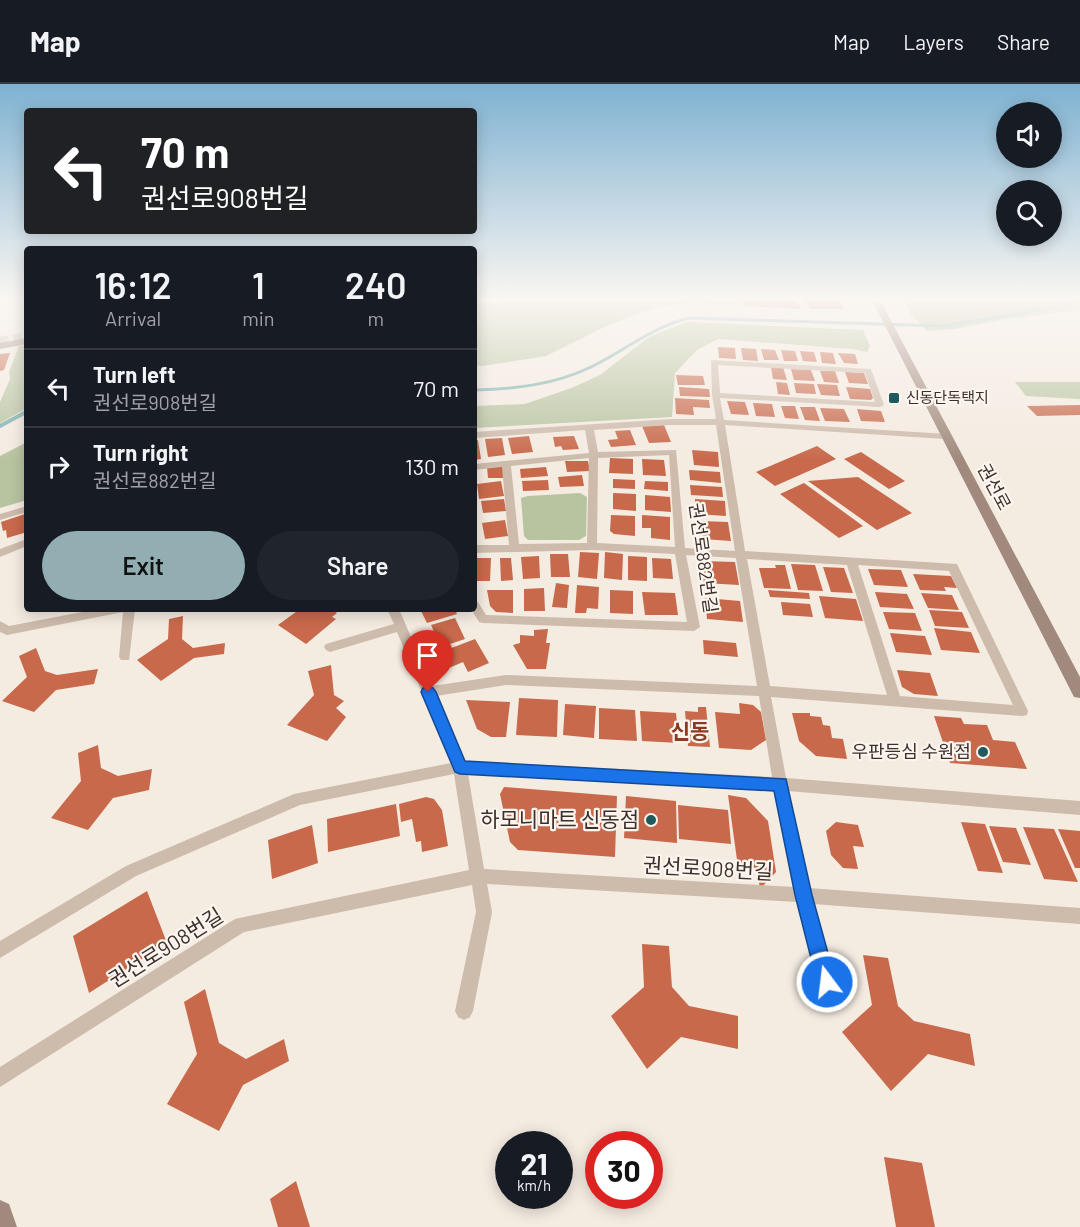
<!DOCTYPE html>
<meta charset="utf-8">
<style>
:root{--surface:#171b24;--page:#20242c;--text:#f1f3f6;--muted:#9ea1a6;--line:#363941;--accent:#92aeb2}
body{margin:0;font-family:Barlow,"Noto Sans KR",sans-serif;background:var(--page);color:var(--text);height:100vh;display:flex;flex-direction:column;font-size:22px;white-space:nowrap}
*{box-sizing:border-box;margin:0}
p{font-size:20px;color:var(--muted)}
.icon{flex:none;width:33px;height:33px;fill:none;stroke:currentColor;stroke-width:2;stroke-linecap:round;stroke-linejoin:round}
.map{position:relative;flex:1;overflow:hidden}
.sheet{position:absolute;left:24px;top:162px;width:453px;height:366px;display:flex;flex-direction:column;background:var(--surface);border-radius:6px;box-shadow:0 3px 15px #0003}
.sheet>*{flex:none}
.top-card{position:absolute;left:24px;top:24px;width:453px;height:126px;border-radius:6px;box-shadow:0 3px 15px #0003;background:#202124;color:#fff;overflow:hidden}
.fabs{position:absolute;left:996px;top:18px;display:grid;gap:12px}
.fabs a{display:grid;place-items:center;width:66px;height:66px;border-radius:50%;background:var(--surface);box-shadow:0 3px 15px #0003;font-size:30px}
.speed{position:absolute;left:495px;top:1047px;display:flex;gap:12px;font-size:30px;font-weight:700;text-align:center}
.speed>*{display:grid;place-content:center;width:78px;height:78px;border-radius:50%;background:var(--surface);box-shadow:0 3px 15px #0003;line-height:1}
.speed small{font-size:15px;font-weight:400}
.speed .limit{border:9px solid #d22;background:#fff;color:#111}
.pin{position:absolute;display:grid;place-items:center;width:51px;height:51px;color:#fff;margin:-62px -26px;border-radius:50% 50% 50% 0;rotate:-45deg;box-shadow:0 0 6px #0007}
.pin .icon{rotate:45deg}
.me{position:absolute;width:66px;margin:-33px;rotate:345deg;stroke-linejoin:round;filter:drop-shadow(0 0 4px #0008)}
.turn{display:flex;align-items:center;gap:21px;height:126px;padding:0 18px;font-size:27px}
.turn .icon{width:78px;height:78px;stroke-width:2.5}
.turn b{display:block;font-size:42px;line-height:51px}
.eta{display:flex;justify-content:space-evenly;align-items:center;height:102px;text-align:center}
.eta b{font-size:36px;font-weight:600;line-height:42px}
.cta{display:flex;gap:12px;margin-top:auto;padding:12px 18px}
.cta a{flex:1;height:69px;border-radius:36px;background:var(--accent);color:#111;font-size:24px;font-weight:600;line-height:69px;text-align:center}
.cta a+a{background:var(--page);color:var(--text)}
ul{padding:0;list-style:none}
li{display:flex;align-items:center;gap:18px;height:78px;padding:0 18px;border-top:2px solid var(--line)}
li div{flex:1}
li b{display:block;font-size:22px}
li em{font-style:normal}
header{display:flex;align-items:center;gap:36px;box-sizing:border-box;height:84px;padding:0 30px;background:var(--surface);border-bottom:2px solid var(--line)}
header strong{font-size:28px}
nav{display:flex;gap:33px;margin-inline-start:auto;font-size:21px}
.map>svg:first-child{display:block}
</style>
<header>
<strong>Map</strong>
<nav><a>Map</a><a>Layers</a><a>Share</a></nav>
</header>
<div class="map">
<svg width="1080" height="1143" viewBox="0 0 1080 1143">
<rect width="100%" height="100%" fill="#f4ebe1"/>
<path fill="#b8c4a0" d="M552,216h182l3,5 -44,-2 -36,4 -46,17 -65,32 -63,10 -9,-1v-62z
M904,216h176v10l-73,9 -52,10 -28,2 -16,-16z
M687,238l176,8 7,16 -3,6 -14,-3 -135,-10 -21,11 -22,23 -3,44 -198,11v-22l51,-2 49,-17 26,-12 49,-38z
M27,261v63l-27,15v-21l10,-23 -1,-7 10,-26z
M1015,298h65v17l-54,-3z
M27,358v58l-27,8v-52z
M580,409l7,4 -1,39 -7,4h-51l-4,-4 -3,-38 7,-2z"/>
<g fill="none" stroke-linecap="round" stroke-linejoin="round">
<path stroke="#7fb0b2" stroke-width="3" d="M474,306c40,-1 80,-5 117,-23 33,-16 61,-40 98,-49l253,8 106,-17 32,-9
M23,329l4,-2"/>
<path stroke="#7fb0b2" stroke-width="4" d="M0,342l26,-14"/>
</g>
<path fill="#c8694b" d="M741,216h55l5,9 -56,-3z
M805,216h33l6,9h-34z
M718,263l17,1 1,11 -17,-1z
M741,264l15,1 2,12 -15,-1z
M761,265l14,1 4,10h-15z
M781,266l14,1 3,10h-14z
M800,267l14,1 3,10 -14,-1z
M820,268l13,1 3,11 -14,-1z
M10,269l-6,17 -4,1v-17z
M838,269l17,1 3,10 -14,-1z
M771,283h12l4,13 -14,-1z
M791,285l20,1 4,11 -21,-1z
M820,287h15l4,12 -15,-1z
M845,288l19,1 4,11 -19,-1z
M676,291l27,1 2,9h-27z
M776,298l11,1 3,12 -12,-1z
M794,299l20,1 2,10 -20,-1z
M817,300l20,1 3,11 -19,-1z
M679,303l30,2 1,8 -30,-1z
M846,303l24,2 3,9 -2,2 -21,-1z
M675,314l34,2 1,8 -17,-1 1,8 -18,-1z
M727,317l18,1 4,13 -18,-1z
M753,319l19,1 3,13 -19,-1z
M1080,321v10l-43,1 -10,-10z
M781,322h14l4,13 -14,-1z
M800,323h15l5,14 -15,-1z
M820,324l24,1 6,13 -25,-1z
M857,325l24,2 4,11 -24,-1z
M664,341l7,17 -22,1 -7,-17z
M630,346l6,15 -25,2 -3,-7 10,-1 -3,-8z
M529,352l4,16 -21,2 -4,-16z
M574,352l5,13 -16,1 -2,-4 -6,1 -2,-10z
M502,354l3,17 -17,2 -3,-18z
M474,356h4l3,19 -7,1z
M817,362l19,13 -61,27 -19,-14z
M692,366l26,2 1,15 -25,-2z
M861,368l44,29 -16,8 -45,-30z
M610,374l23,1v15l-24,-1z
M642,375l22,1 2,16 -23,-1z
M565,377h23l2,10 -23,1z
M503,382l1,12h-16l-1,-11z
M546,383l2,9 -27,2 -1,-9z
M689,386l31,2 1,11 -31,-3z
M582,391l2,11 -24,1 -2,-10z
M858,393l54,36 -35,17 -69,-49z
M613,395l22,1v9l-22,-1z
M548,396l1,10 -26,1 -1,-10z
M501,397l3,15 -25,3 -2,-15z
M645,397l23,1v9l-24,-2z
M804,399l59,43 -24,12 -59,-44z
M690,401l32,2 1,10 -32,-2z
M613,409l23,1v17l-23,-2z
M645,411l25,2 1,15 -26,-2z
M504,415l2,12 -23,2 -2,-12z
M695,415l30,2 1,15 -30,-2z
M25,430l2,18 -20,6 -1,-8 -3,1 -2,-9z
M611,431l24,1v20l-21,-2 -4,-3z
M642,431l28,2v23l-19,-2v-10h-9z
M505,436l3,16 -23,3 -3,-16z
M700,437l28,1 3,19 -28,-2z
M580,468l19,1 -2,26 -19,-2z
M605,468l18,2 -1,26 -18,-2z
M550,470h18l2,23h-19z
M539,472l1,22 -17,1 -2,-22z
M628,472l19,1v24l-19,-1z
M474,474h17l-1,23h-13z
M500,474h11l2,22 -12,1z
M652,474l19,1 2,20 -20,-1z
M701,477l34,1 4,23 -35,-2z
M791,480l24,1 8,26 -25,-1z
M775,481h10l6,24 -27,-1 -5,-20h17z
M823,483l21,1 9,25 -22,-1z
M868,485l33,1 7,17 -34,-2z
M913,490l38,2 6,12 -13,-1 2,4 -26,-1z
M556,499l13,2 -2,23 -15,-1z
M577,501l22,2 -1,22 -11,-1 -1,5h-11z
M544,504l1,23h-21v-22z
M487,506h26v23l-17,-1 -6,-6z
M610,506l23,1v23l-23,-1z
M768,506l41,3 1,6 -40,-2z
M642,508l33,1 3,22h-33z
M875,508l32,2 7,15 -34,-2z
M921,509l31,2 7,15 -31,-2z
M819,512l37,3 7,22 -38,-3z
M705,514l35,3 3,21 -36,-3z
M781,518l29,2 3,13 -30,-2z
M300,525h31l6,4 -5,4 4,2 -30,25 -28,-19z
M420,525h35l2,5 -30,9z
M929,526l33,2 7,16 -34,-2z
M883,528l32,1 7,18 -33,-2z
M183,532l-1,23 11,9 32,-5 -1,11 -30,4 -33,23 -24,-21 31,-21 1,-20z
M455,534l10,21 -24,8 -10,-22z
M934,544l37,4 9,21 -39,-3z
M548,545l-2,14h4l-4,26h-19l-14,-24 7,-2v-8l14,1v-6z
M890,549l35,3 7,19 -36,-3z
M475,555l14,24 -21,9 -5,-10 -14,6 -8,-16z
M703,556l33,3 2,14 -34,-3z
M36,564l9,23 12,4 41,-6 -4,15 -38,6 -22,22 -32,-11 25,-24 -8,-21z
M331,581l3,30 10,6 -8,7 10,9 -19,24 -40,-16 27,-30 -6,-24z
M897,586l33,3 8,23 -24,-2 -12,-7z
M519,614l39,2 -1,37 -41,-2z
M466,616l44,2 -4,35h-15l-14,-8z
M739,619l14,2 8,7 5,28 -15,10 -32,-2 -4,-36 25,2z
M565,620l31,2 -2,32 -31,-3z
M698,623h8l4,40 -22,-1 -3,-35 13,1z
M599,624l36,2 2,31 -38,-2z
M640,627l36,2 3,30 -37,-2z
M792,629h18v3l11,1 2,8 7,1 2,12 11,1 4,20 -31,-3 -17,-15z
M934,632l27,2 3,6 23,1 6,15 22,2 12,27 -77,-6z
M98,661l3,23 17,8 34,-7 -3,21 -36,8 -25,32 -37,-12 30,-37 -3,-28z
M504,703l113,9 -2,61 -97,-7 -8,-8 -10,-48z
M728,711l18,3 22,23 8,51 -16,17 -3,-20 -19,-2z
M626,712l50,5 1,42 -53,-5z
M426,713l8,2 8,11 6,36 -26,6 -1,-11 -5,1 -4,-23 -11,3 -2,-18z
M396,720l4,32 -72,16 -1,-33z
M678,721l50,5 3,34 -52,-5z
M836,738l22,3 6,22 -11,-1 5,23 -15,-1 -12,-13 -5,-24z
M961,738l24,2 18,49 -25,-2z
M312,741l6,38 -46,16 -4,-39z
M989,742l27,2 15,37 -28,-3z
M1023,743l31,2 24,53 -34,-3z
M1058,745l22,2v37h-5z
M147,807l20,52 -78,50 -16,-57z
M642,860l27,2 3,41 17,19 49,10v33l-57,-12 -34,32 -36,-53 33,-29z
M863,871l25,3 10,48 16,15 56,13 5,32 -47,-12 -37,37 -49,-59 30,-27z
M205,905l14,54 27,16 38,-20 5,22 -46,24 -24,46 -52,-27 30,-50 -13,-52z
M884,1073l38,6 13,64h-39z
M296,1097l14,46h-32l-8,-28z"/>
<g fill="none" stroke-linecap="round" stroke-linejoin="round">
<path stroke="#cfc6bd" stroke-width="9" stroke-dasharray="9 4.5" stroke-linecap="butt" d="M0,257l27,-4"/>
<path fill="#cdbbac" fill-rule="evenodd" d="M711,276l160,9 13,36 -4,2 -160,-9 4,22 224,14 1,2 -4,3 -220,-14 20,126 212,13 71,147 -1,4 -5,1 -251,-19 15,81 294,23v14l-292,-24 21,97 271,20v16l-267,-20 22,78 -2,6 -6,2 -6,-2 -2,-6 -22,-80 -310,-18 5,28 -19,99 -3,6 -6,3 -6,-3 -3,-6 21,-99 -4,-27 -228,47 -244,155v-20l235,-148 234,-49 -15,-96 -154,31 -164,71 -136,82v-17l126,-75 168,-72 157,-31 -54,-131 -67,20 -4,-2 -2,-3 2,-3 68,-20 -7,-15h12l33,77 74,-11 251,11 -21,-128 -50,-3 14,72 -6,4 -211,-8 -4,-1 -8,-13h3v-8l4,1 8,13 201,7 -12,-68 -83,-4 -118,3v-8h35l-7,-78 -28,3v-6l115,-11 -4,-23 -111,8v-6l197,-13h45l-4,-24zM718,281l147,8 10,29 -155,-9zM671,341h45l19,126 -50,-3 -9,-98 -78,2 -4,-22zM669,371l6,92 -78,-4 1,-85zM589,374l-2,85 -68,1 -8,-78zM747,475l100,6 40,130 -117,-9zM858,481l91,6 64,134 -113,-9zM506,601l253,11 13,81 -308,-16 -28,-65zM468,690l306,16 20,97 -310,-18z
M27,422v6l-27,8v-6z
M27,455v7l-27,11v-8z
M98,525h37l-6,51h-8l-2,-3 4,-45 -116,23 -7,-3v-11l9,5z"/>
<path fill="#a18a7d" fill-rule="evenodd" d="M872,216h8l200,377v21l-6,-1z
M27,254v6l-27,5v-6z
M0,1116l9,4 8,23h-17z"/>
</g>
<linearGradient id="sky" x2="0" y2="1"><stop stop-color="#7eb2d2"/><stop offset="0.57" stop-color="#faf6f2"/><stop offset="1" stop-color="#faf6f2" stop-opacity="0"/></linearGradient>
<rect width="1080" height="376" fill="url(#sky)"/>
<path fill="#1a73e8" stroke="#114b97" stroke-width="1.5" d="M428,603l5,1 3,4 29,69 321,18 26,116 24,87 -3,7 -6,3 -7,-3 -3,-7 -22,-87 -21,-104 -314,-17 -5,-2 -34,-80 2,-4z"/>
<g fill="#1f5a5e" stroke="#fbf5ee" stroke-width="2">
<rect x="888" y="308" width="12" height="12" rx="3"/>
<circle cx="983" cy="668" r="6"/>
<circle cx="651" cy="736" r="6"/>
</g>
<g text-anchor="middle" stroke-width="4.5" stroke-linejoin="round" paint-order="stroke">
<g font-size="15" fill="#3b302b" stroke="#fbf5ee" text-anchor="start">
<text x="906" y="319">신동단독택지</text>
</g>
<g font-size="18" fill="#3b302b" stroke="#fbf5ee">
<text transform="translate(994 403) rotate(62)" y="6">권선로</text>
<text transform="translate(703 474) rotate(82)" y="6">권선로882번길</text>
</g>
<g font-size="18" fill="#3b302b" stroke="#fbf5ee" text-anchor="end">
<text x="971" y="674">우판등심 수원점</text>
</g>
<g font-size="21" font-weight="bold" fill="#8c3b22" stroke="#fbf5ee">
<text x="690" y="655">신동</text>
</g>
<g font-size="21" fill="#3b302b" stroke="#fbf5ee" text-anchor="end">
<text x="639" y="743">하모니마트 신동점</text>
</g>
<g font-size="21" fill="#3b302b" stroke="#fbf5ee">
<text transform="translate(708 785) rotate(3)" y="7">권선로908번길</text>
<text transform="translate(166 864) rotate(-32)" y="7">권선로908번길</text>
</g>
</g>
</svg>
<div class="fabs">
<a><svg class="icon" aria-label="sound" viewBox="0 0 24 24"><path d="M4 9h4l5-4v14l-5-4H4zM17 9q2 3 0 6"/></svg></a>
<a><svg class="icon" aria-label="search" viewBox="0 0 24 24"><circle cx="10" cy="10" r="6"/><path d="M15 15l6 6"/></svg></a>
</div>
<div class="speed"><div>21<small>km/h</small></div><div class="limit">30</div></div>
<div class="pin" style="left:428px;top:608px;background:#d93025"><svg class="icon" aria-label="arrive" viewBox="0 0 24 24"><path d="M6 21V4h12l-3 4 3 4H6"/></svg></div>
<svg class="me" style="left:827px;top:898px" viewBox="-20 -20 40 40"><circle r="17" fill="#1a73e8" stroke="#fff" stroke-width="3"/><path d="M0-11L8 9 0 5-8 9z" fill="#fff"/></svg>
<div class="top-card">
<div class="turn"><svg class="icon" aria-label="left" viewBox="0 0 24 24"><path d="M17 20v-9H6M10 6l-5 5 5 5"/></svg><div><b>70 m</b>권선로908번길</div></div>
</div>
<section class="sheet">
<div class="eta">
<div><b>16:12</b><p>Arrival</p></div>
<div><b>1</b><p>min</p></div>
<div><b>240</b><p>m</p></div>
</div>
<ul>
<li><svg class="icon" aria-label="left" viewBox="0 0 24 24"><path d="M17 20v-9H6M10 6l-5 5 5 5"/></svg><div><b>Turn left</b><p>권선로908번길</p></div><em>70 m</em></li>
<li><svg class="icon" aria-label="right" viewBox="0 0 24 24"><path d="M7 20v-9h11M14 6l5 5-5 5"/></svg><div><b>Turn right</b><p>권선로882번길</p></div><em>130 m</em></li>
</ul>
<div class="cta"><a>Exit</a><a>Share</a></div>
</section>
</div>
